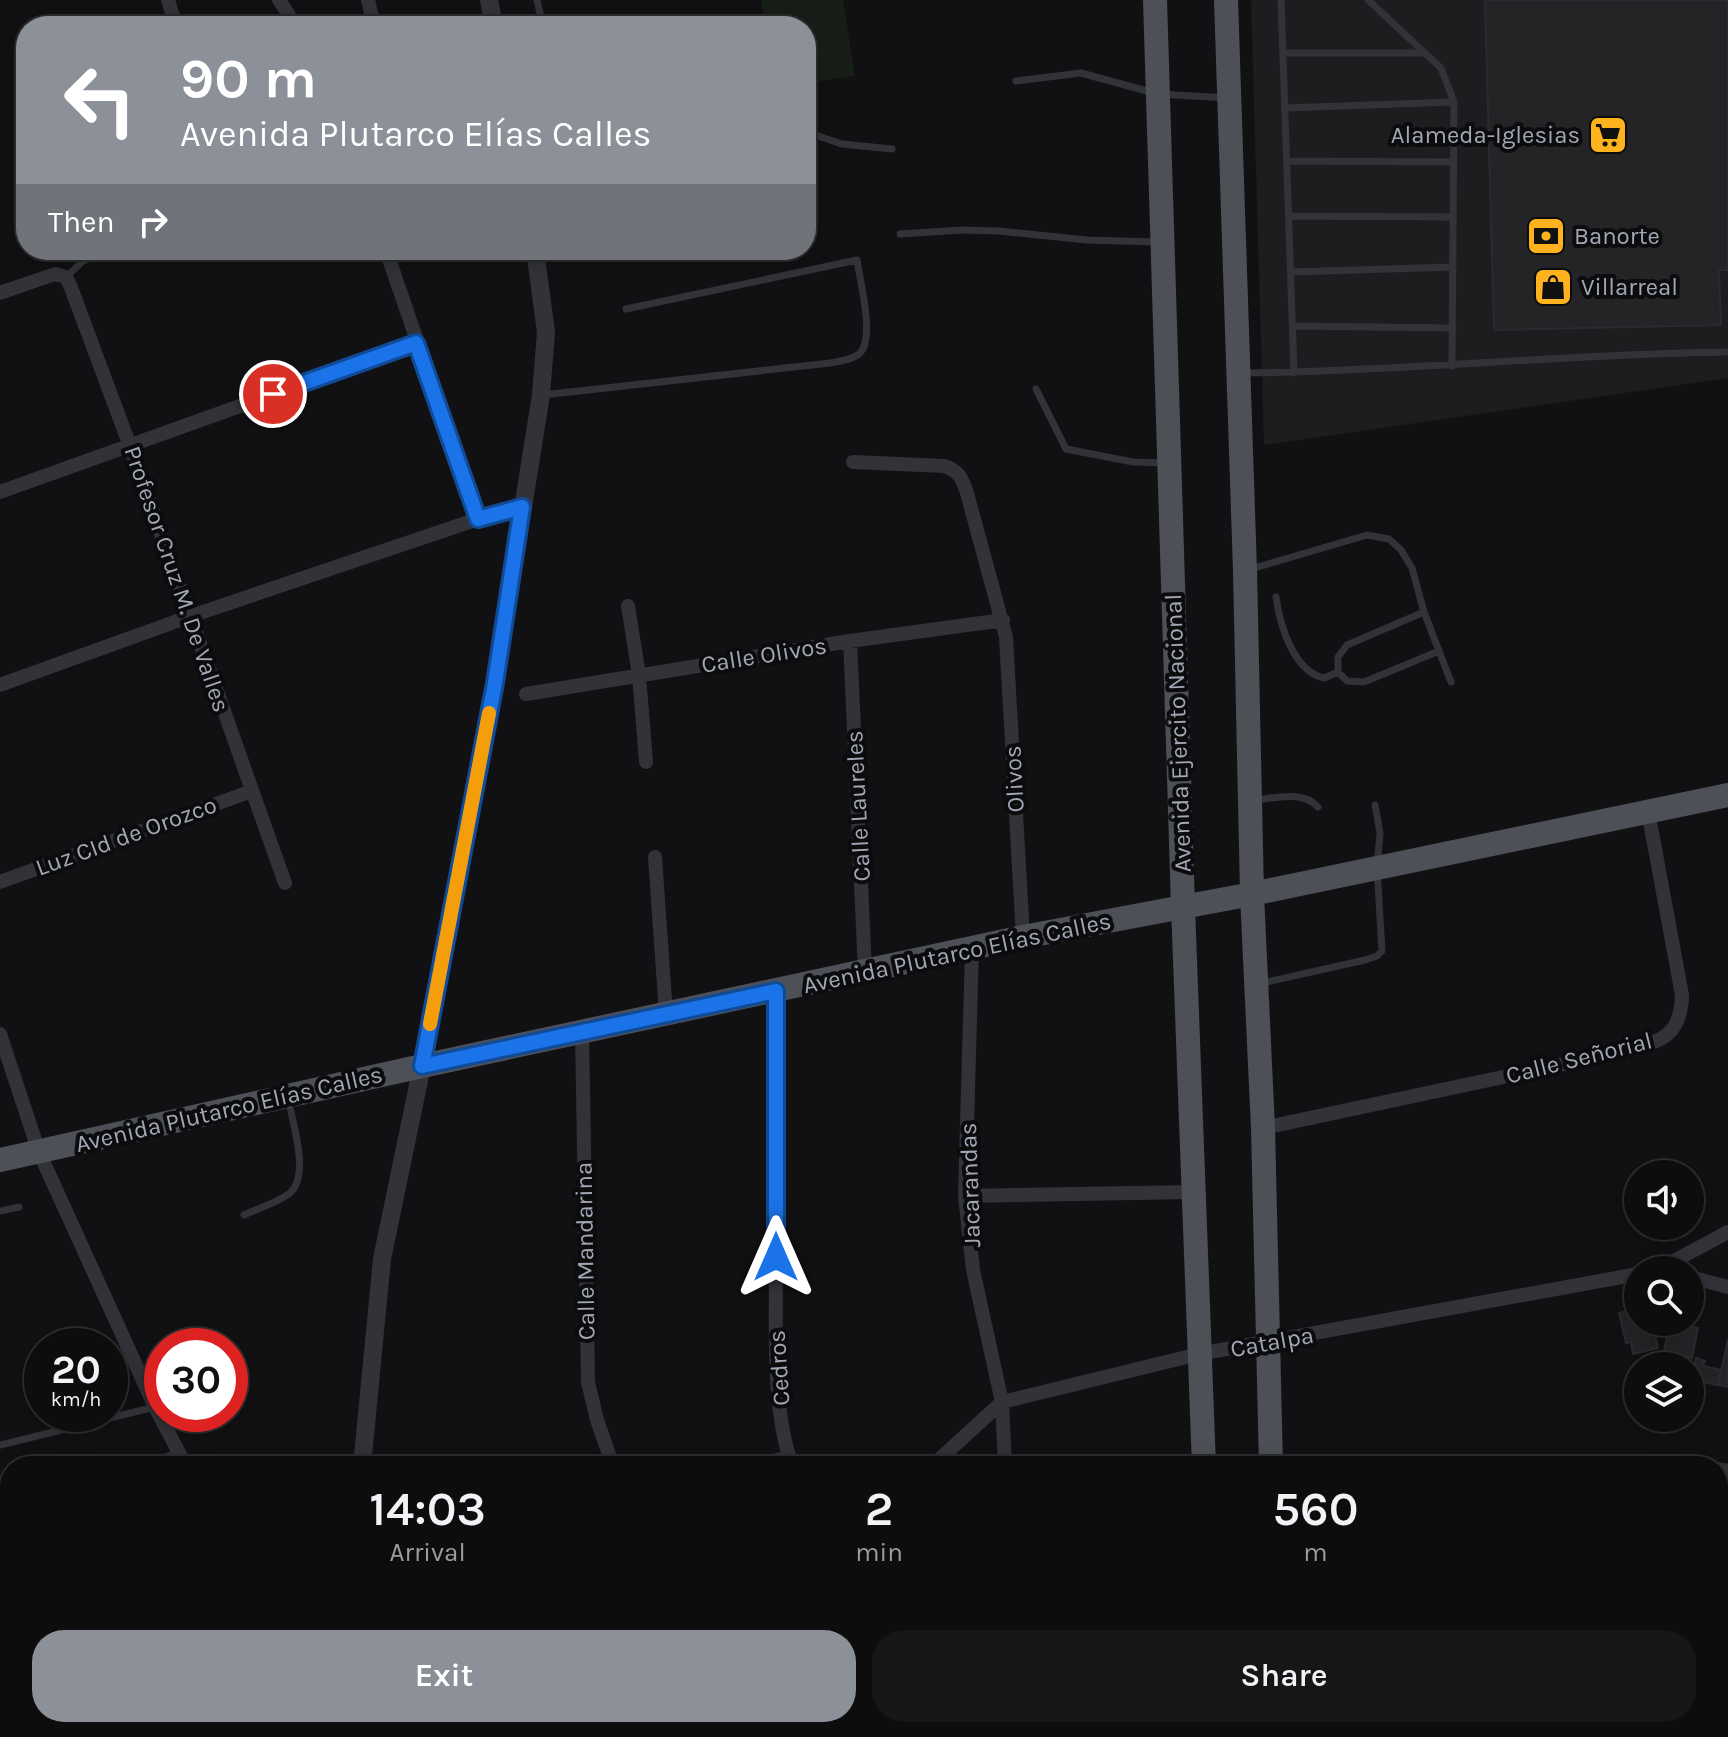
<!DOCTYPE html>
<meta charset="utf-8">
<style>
:root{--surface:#0d0d0e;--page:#161617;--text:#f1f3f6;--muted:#9a9c9e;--line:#2d2d2e;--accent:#8c9099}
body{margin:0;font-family:Karla,sans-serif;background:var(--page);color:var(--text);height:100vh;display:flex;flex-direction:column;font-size:30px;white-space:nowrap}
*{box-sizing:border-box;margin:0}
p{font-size:26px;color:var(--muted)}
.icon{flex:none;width:44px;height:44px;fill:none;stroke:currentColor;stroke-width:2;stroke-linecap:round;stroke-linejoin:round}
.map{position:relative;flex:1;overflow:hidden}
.side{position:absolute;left:0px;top:1456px;width:1728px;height:282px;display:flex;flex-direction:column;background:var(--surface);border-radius:32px 32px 0 0;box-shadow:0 4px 20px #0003,0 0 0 2px var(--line)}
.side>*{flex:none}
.hud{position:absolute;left:16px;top:16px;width:800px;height:244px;border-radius:32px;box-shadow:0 4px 20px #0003,0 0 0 2px var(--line);background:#8c9099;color:#fff;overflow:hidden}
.controls{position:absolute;left:1624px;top:1160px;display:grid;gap:16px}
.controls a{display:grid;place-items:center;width:80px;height:80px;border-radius:50%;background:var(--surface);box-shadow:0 4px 20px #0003,0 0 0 2px var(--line);font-size:40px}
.speed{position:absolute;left:24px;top:1328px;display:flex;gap:16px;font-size:40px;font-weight:700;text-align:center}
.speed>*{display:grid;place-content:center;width:104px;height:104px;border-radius:50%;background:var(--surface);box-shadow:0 4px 20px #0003,0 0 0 2px var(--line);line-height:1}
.speed small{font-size:20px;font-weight:400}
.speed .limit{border:12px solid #d22;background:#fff;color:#111}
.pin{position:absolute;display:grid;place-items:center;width:68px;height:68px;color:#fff;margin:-34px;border:4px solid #fff;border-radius:50%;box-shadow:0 2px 8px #0007}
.me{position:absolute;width:88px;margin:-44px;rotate:0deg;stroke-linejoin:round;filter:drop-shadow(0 0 6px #0008)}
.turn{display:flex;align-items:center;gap:28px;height:168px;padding:0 32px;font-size:36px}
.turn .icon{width:104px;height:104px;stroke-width:2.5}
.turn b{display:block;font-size:56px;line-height:68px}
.then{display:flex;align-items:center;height:76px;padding:0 32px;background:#0003;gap:16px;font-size:30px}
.eta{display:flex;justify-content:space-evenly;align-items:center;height:136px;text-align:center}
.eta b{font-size:48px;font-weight:600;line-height:56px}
.cta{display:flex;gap:16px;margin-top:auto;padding:16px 32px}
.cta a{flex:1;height:92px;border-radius:32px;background:var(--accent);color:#fff;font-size:32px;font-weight:600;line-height:92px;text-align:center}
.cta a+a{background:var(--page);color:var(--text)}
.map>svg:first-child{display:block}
</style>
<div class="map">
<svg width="1728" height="1737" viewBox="0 0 1728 1737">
<rect width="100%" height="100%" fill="#111113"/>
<path fill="#1d1d20" d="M1251,0h477v378l-464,67z"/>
<path fill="#171e18" d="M761,0h82l12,76 -49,7v-57h-40z
M10,1691v37h62l1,9h-73v-45z
M928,1728h74l1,9h-72z"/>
<path fill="#242427" stroke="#2b2b2f" stroke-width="2" d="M1485,0h243v270h-9l2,55 -227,5z
M1638,1308v14h14l6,26 -25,6 -2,-12 -5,1 -7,-30z
M1652,1322h32v3l14,3 -6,30 -28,-7 4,-20 -14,-3z
M1728,1339v48l-10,-2z
M1696,1358l9,3 -2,5 18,4 -4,15 -26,-6z"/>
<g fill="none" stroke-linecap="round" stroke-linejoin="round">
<path stroke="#323338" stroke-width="7" d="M537,0l6,26
M1281,0l13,373
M1368,0l73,68 13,34 -2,264
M1283,53h141
M1016,81l65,-8 77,21 69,4
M1285,108l169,-6
M806,132l36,12 50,5
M1287,161l167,1
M1289,216l164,1
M900,234l61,-4 38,1 88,9 70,2
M633,250l5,3 18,-3
M1291,272l162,-5
M66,277l17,-16 19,-7 2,-4
M1293,326l160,2
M1244,373c162,-2 322,-19 484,-21
M1036,389l30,60 67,13 31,1
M543,395l287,-32c9,-2 23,-3 30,-10 15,-15 0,-72 -3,-93l-231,49
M1251,569l116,-34 22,4 12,11 11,18 12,44 27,70
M1276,597c4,28 17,74 48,81l14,-6
M1424,612l-77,33 -9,12v15l9,9 17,1 75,-31
M1255,800c21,-2 47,-10 63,7
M1262,983l103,-23 12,-4 5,-5 -5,-83 3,-35 -5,-28
M0,1211l19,-4
M244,1215c15,-7 33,-12 46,-22 20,-18 3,-67 -1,-91
M0,1445l155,-38
M143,1466l35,-14
M136,1736l16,-8"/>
<path stroke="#323338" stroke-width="14" d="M168,0l8,26
M279,0l17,26
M368,0l6,26
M386,250l92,269
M0,293l55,-19 11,3 4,8 60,161 155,437
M853,462l91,4c15,5 18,12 23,27l39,144 17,300
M0,492l416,-149
M628,606l11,69 7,87
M850,641l15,331
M0,685l191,-69 287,-97 44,-12
M526,694l324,-53 153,-21
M655,857l11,157
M0,882l252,-91
M972,949l-7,247 8,74 29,132 3,64
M776,991c0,92 0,183 0,275 0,53 -4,153 17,200
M582,1031l6,351 9,38 16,46
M0,1034l39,118 116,255 31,59
M1263,1128l362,-77c36,-10 56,-14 57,-56l-34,-184
M965,1196l229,-4
M1657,1270l71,-38
M1690,1277l38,10
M754,1466l35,-9
M932,1466l70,-64 197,-48 439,-80
M1639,1466l52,-3 13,3
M1718,1469l10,2
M1718,1715l10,6
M374,1728l4,9
M552,1728l3,9
M713,1728l4,9
M902,1728l4,9
M1016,1728v9
M1445,1728l16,9"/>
<path stroke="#323338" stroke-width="18" d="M489,0l5,26
M362,1466l20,-207 40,-193 73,-383 46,-288 5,-63 -11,-82
M315,1737l2,-9"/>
<path stroke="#4e5057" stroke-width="24" d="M1155,0l28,907 21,559
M1226,0l19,571 7,323 11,234 8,338
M0,1160l422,-94 601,-129 229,-43 476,-99
M1214,1728v9
M1282,1728v9"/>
</g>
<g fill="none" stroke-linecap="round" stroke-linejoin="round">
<defs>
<path id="route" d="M273,394l143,-51 62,176 44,-12 -27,176 -73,383 354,-75v266"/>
</defs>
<use href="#route" stroke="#114b97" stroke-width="20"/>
<use href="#route" stroke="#1a73e8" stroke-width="14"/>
<path stroke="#f59e0b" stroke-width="14" d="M430,1024l59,-311"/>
</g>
<defs>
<symbol id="supermarket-square" viewBox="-11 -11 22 22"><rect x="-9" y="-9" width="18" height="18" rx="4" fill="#feb31e" stroke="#0c0c0e"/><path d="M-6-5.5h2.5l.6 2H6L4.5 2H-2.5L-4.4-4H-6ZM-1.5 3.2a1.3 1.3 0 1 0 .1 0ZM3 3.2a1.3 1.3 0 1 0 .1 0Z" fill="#111"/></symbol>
<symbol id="bank-square" viewBox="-11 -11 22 22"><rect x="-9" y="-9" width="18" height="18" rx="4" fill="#feb31e" stroke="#0c0c0e"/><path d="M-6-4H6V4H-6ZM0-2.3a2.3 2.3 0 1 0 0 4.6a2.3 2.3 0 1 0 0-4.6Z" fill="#111"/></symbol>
<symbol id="shop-square" viewBox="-11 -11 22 22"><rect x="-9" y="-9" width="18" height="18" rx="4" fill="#feb31e" stroke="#0c0c0e"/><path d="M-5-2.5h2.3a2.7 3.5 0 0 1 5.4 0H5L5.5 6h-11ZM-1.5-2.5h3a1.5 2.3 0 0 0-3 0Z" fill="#111"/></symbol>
</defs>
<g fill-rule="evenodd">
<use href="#supermarket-square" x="1586" y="113" width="44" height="44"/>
<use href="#bank-square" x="1524" y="214" width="44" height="44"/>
<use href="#shop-square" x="1531" y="265" width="44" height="44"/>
</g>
<g text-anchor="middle" stroke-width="8" stroke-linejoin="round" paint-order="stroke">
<g font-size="24" fill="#a1a7b4" stroke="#0c0c0e" text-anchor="start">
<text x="1580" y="143" text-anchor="end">Alameda-Iglesias</text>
<text x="1574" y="244">Banorte</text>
<text x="1581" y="295">Villarreal</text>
</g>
<g font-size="24" fill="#a1a7b4" stroke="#0c0c0e">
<text transform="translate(177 579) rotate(71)" y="8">Profesor Cruz M. De Valles</text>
<text transform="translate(764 655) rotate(-9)" y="8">Calle Olivos</text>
<text transform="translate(1178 733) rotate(-92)" y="8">Avenida Ejercito Nacional</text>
<text transform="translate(1014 779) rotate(-93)" y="8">Olivos</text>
<text transform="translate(858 806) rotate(-93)" y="8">Calle Laureles</text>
<text transform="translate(126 836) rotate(-20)" y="8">Luz CId de Orozco</text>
<text transform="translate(957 953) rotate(-12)" y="8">Avenida Plutarco Elías Calles</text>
<text transform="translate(1579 1058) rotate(-14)" y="8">Calle Señorial</text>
<text transform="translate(229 1109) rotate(-13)" y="8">Avenida Plutarco Elías Calles</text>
<text transform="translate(970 1185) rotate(-92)" y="8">Jacarandas</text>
<text transform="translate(585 1251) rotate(-91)" y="8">Calle Mandarina</text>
<text transform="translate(1272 1342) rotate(-10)" y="8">Catalpa</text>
<text transform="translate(779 1368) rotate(-94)" y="8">Cedros</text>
</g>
</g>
</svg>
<div class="controls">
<a><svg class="icon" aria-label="sound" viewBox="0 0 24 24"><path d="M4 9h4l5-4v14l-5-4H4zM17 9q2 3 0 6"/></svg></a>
<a><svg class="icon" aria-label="search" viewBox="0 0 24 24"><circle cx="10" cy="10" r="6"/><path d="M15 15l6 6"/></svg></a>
<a><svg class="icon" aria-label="layers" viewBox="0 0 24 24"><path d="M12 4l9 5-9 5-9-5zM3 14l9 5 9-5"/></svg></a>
</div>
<div class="speed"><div>20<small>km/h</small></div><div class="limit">30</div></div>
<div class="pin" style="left:273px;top:394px;background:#d93025"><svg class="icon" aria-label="arrive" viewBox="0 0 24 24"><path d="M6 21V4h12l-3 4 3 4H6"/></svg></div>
<svg class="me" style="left:776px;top:1257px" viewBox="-20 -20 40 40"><path d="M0-17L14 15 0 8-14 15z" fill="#1a73e8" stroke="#fff" stroke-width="4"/></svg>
<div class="hud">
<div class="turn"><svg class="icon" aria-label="left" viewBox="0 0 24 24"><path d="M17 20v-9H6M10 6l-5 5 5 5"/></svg><div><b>90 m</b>Avenida Plutarco Elías Calles</div></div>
<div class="then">Then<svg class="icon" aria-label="right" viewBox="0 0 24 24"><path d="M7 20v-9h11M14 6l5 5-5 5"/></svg></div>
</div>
<section class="side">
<div class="eta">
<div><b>14:03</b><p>Arrival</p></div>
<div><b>2</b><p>min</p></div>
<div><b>560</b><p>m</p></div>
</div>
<div class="cta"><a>Exit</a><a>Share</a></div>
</section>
</div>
